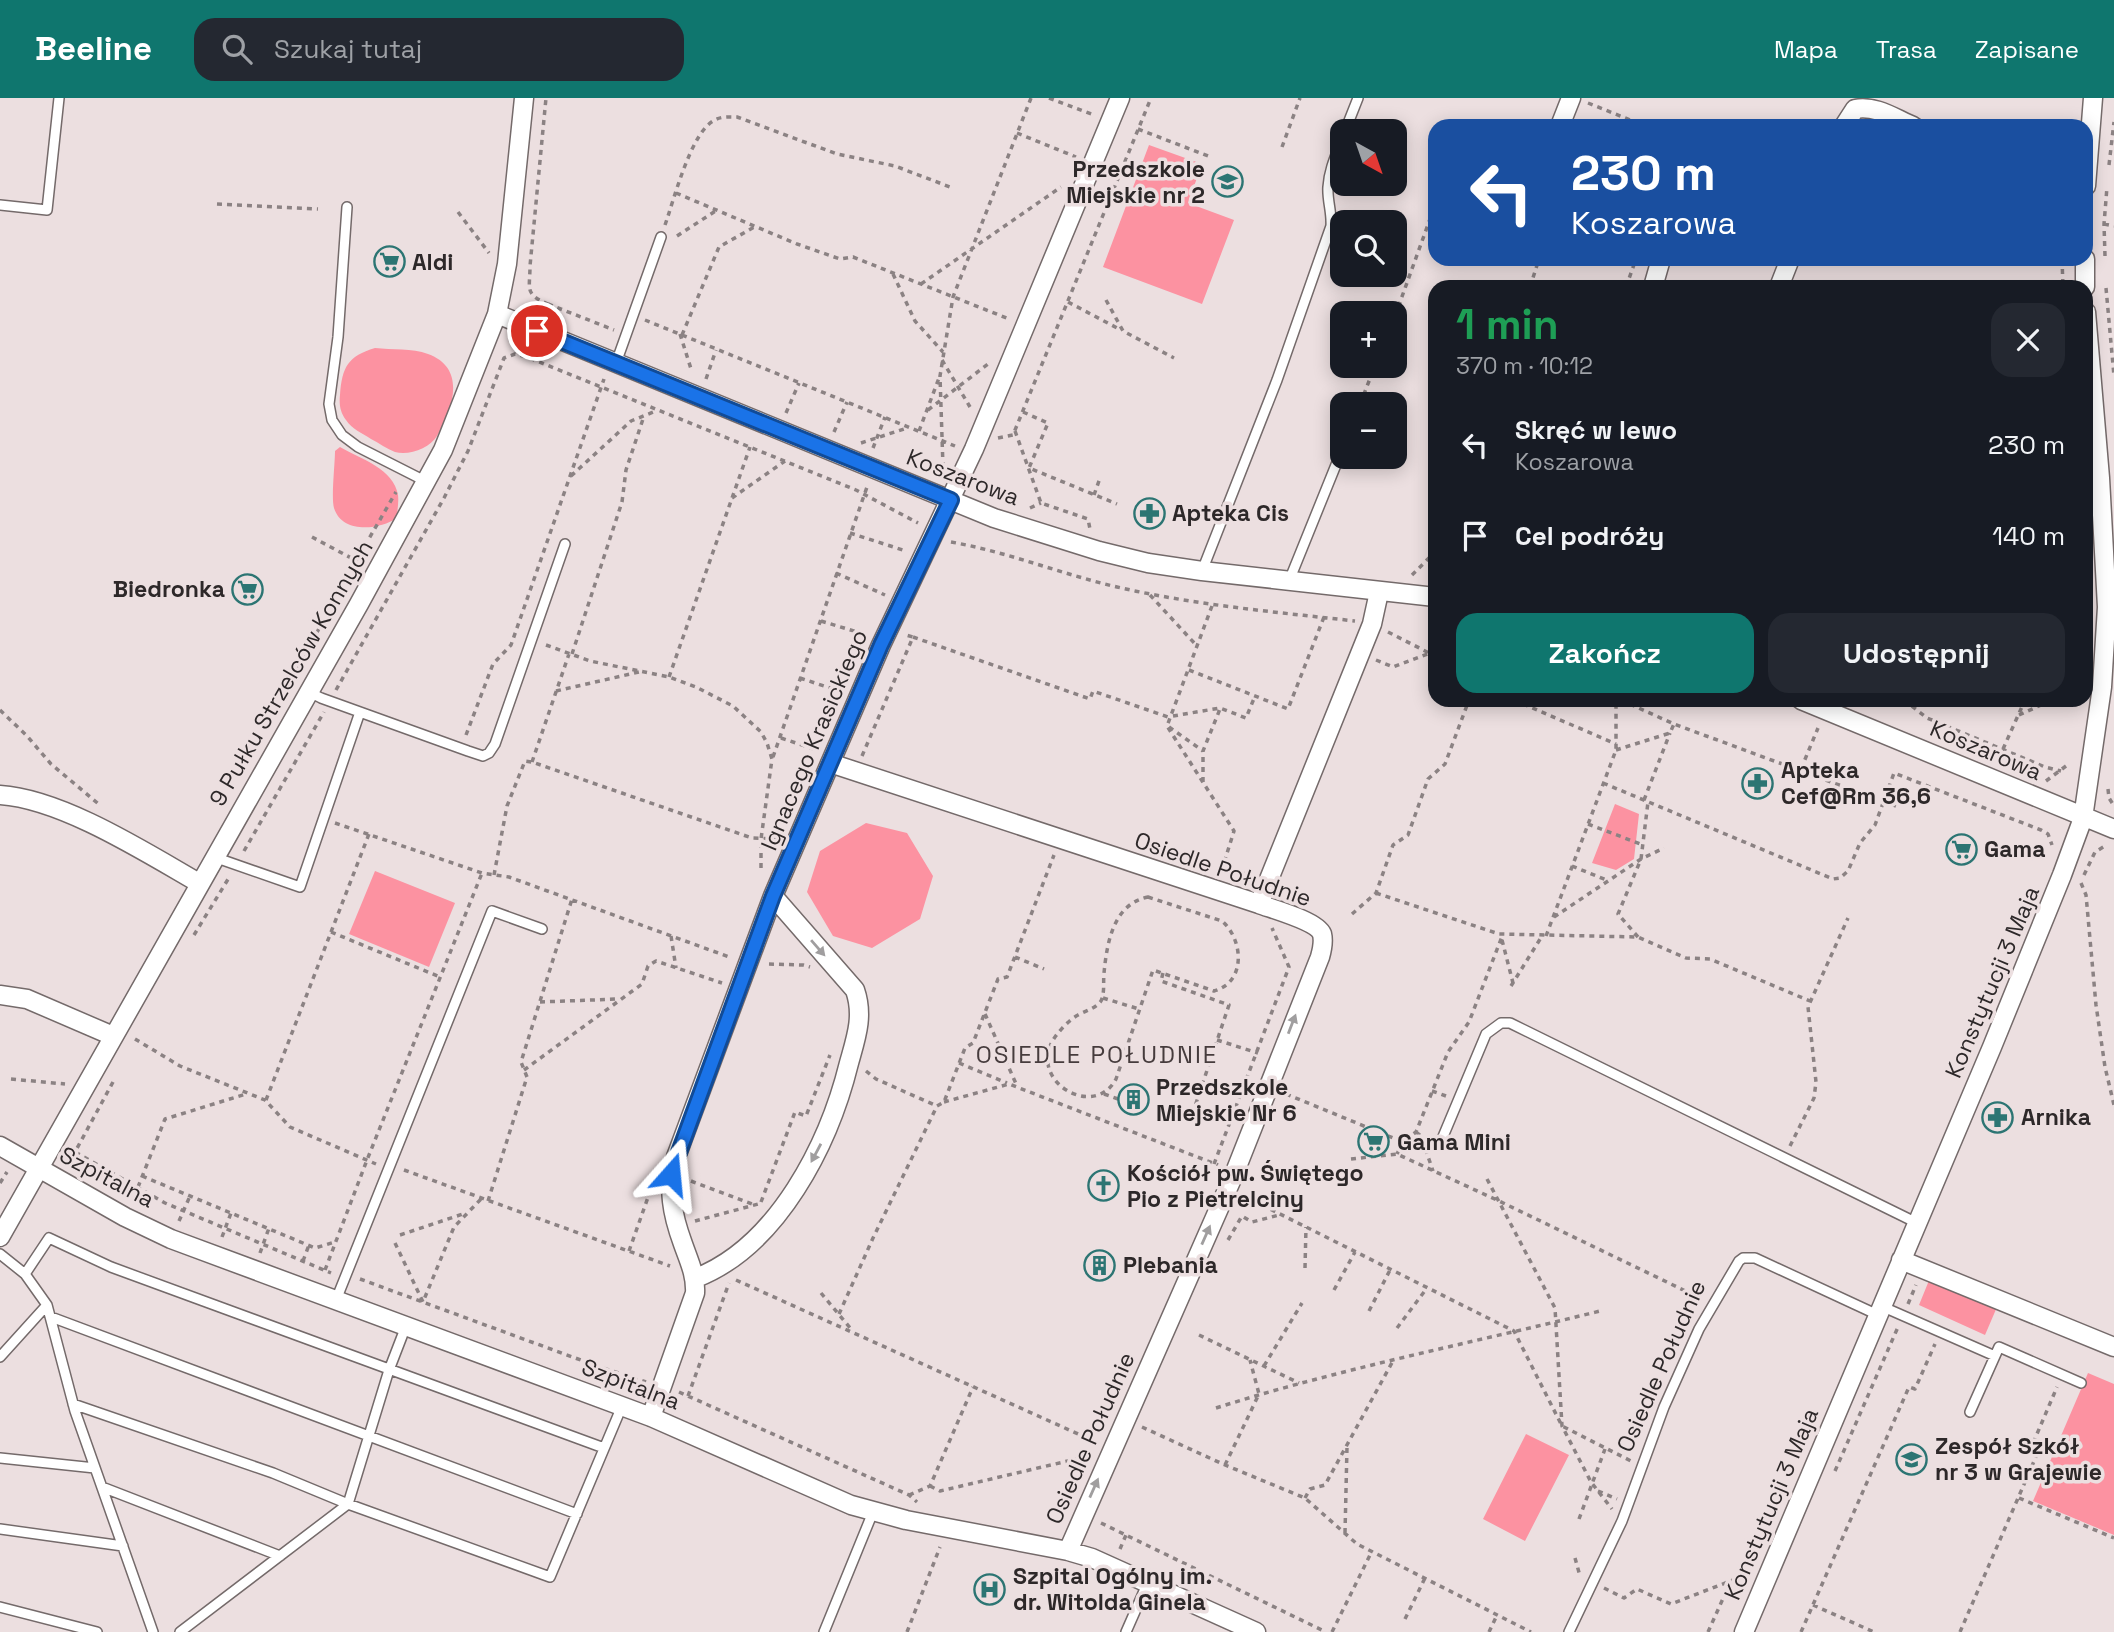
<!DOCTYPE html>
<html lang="pl">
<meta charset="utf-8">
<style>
:root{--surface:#171b24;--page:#242831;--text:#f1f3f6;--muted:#9ea1a6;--accent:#0f766e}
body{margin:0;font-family:"Space Grotesk",sans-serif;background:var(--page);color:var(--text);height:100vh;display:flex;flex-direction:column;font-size:26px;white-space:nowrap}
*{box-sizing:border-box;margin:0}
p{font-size:23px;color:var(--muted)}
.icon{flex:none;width:38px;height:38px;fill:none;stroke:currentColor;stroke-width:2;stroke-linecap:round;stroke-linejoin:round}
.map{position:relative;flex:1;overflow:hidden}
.panel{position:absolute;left:1428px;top:182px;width:665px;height:427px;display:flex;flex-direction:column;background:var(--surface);border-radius:21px;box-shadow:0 4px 18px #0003}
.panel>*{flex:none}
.hud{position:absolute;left:1428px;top:21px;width:665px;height:147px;border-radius:21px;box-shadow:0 4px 18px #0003;background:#1a4fa0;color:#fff;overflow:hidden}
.needle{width:46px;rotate:140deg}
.fabs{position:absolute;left:1330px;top:21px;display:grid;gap:14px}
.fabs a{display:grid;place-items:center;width:77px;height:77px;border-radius:14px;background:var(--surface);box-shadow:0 4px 18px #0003;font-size:35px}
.pin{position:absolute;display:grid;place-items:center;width:60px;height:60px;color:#fff;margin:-30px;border:4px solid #fff;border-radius:50%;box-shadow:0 2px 7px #0007}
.me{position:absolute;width:77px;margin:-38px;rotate:18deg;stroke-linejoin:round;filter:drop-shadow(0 0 5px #0008)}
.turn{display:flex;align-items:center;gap:24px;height:147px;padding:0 28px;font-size:32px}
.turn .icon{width:91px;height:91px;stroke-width:2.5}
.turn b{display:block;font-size:49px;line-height:60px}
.round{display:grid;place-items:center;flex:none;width:74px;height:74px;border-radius:21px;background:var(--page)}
.overview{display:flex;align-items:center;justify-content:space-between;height:119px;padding:0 28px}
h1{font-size:42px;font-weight:700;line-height:52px;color:#1e9e55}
.primary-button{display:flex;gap:14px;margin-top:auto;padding:14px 28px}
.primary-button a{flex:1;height:80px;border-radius:21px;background:var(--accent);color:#fff;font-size:28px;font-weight:700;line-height:80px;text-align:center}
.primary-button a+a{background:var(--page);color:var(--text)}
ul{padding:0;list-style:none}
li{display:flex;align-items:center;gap:21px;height:91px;padding:0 28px}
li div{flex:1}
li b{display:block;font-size:26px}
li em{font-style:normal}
header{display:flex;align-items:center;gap:42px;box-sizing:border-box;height:98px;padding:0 35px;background:var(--accent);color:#fff}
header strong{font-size:33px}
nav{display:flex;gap:38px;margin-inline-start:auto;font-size:24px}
.search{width:490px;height:63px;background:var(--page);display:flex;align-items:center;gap:18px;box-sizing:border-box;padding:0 24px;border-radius:21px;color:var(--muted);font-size:26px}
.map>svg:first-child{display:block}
</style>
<header>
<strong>Beeline</strong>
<div class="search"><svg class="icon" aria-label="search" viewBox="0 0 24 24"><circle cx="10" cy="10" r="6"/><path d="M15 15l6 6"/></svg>Szukaj tutaj</div>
<nav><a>Mapa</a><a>Trasa</a><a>Zapisane</a></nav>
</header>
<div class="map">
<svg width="2114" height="1534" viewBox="0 0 2114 1534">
<rect width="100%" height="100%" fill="#ecdfe0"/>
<path fill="#fc92a1" d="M1149,47l53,19 -14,39 46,17 -32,84 -99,-37z
M375,250c17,2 37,0 53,6 39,14 25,55 9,82 -7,12 -28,20 -42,16 -8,-3 -16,-9 -24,-13 -9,-6 -19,-10 -25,-19 -6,-8 -7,-16 -6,-25 2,-28 8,-39 35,-47z
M340,349c21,12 54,22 58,48 1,7 -1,16 -1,23 -18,12 -55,16 -63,-10 -3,-11 1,-44 1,-57z
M1615,706l24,10 -5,45 -18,11 -24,-7z
M866,725l41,10 26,43 -13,43 -48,29 -39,-12 -26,-44 13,-41z
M375,773l80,32 -26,64 -80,-33z
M1930,1180l67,29 -12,28 -66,-30z
M2088,1275l26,11v151l-81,-34z
M1526,1336l43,21 -44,86 -42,-22z"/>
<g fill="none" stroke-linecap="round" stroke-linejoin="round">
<defs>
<path id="service" d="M1345,33l13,-33
M0,107l47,5 12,-112
M347,109l-9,130 -9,67 3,16 10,15 16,12 69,35
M616,265l45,-126
M1202,473l75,-191 54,-154c1,-14 -4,-26 -3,-39 1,-17 8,-32 14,-48
M1289,483l53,-131
M309,594l12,6 147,53 15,5 6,-3 6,-9 70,-200
M214,759l86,30 60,-175
M1442,1041l44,-105 15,-11h9l407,200
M0,1156l25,20 22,31 28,106 78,221
M25,1176l24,-36 62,29 493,181
M336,1202l156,-389 50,18
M1881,1208l114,50 -25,56
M51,1219l526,197
M1995,1258l4,-9 82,36
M0,1259l47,-52
M73,1306l200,69 75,31 41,-134 17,-44
M0,1360l95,10
M102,1389l178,69
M0,1431l123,17
M0,1509l97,25
M180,1534l168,-128 202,73 72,-171
M824,1534l49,-120
M1126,1534l22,-50
M1569,1534l53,-111 42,-114 35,-78 40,-68 4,-3h12l123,57"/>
<path id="minor" d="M1560,28l11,-28
M1844,28l11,-17c21,-4 39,9 58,17
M2086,88l7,-88
M2085,161v28
M1653,189l8,-28
M1779,189l11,-28
M497,216l497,204 105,33 49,12 54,8 233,26
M1801,602l313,129
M830,665l429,141c13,5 58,17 63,30 2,8 0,16 -2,23l-85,215 -167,379
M0,697c62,4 145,57 199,88
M1259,806l113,-280 7,-32
M0,897l27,4 86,37
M0,1048l125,71 46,22 480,178 200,88 55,15 162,31 24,7 164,74
M0,1139l359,-633 84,-154 54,-136 10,-50 17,-166
M1901,1162l213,87
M696,1180c82,-32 133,-134 153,-215 7,-25 15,-47 6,-73l-82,-94
M651,1319l44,-124c1,-18 -6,-32 -12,-49 -11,-30 -16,-55 -7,-87l97,-261 108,-251 93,-196 146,-351
M1744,1534l248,-585 70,-172 21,-57 19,-131 5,-80 -7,-129 -14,-166"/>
</defs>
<use href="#service" stroke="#746a6a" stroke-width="12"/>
<use href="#minor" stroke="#746a6a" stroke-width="21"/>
<path stroke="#8b8283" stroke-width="3.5" stroke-dasharray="5 5" stroke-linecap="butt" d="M1049,0l45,17
M1588,5l57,23
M1932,23l10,5
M1138,31l70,27
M1017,35l59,24
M1282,49l18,-49
M2109,67l5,-43
M676,95l121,51 43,15 13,-2 156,62
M217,106l101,5
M458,114l31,41
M2104,126l10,2
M665,127c9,-25 26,-94 50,-105 7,-4 15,-3 22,-3l100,37 58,12 55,21
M677,138l40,-26
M2105,158l-1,-32 3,-37
M2062,161l1,28
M893,176l22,47 28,31
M921,186l140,-97
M1530,189l9,-28
M1626,189l10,-28
M2106,190l8,88
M1106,202l17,31 51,27
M1068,204l53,28
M548,206l66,26
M544,216l4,-10c-24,-10 -18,-15 -18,-38l16,-168
M1395,218l35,-97
M645,222l310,126
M680,236l12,38
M682,237l37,-88 37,-21
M942,262l28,47
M706,281l10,-29
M1360,306l15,-38
M928,312l60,-46
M1023,314l25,11 -19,45 88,36
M786,315l13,-30
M919,333l20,-53
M1015,333l26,72 47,16 2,10
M834,334l13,-30
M998,340l15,-3 138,-337
M861,345l46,-15
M873,350l12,-31
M943,369l-3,-91 13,-79 78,-199
M571,378l60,-55 25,-10
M1094,397l6,-17
M732,400l53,-37
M1030,410l11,-5
M850,435l56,18
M312,439l41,22 2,4
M951,444c57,10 110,32 166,45 78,18 158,25 238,34
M836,475l49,22
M1412,477l23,-23
M1150,497l47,51
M1212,508l-45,120 67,105 -11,35 25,9
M821,523l46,14
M1388,534l47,24
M913,539l177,62 3,-8 78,27
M546,547l44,16 79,16 27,10 37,19 28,26 6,11 5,16 -11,80v34
M572,556l50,-152 4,-32 18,-54
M1376,562l17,7 37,-14
M298,571l40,-77 58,-100
M1189,572l99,39 36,-92
M669,579l81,-230
M800,580l42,14
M336,592l108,-192 24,-47 36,-93 11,-4 12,3 329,133 62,33
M556,593l83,-19
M1514,602l102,44
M1621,602l53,24 222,82
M1904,602l23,18 118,49 16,4
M0,612l27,26 24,28 50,42
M2019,617l33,-15
M1173,618l47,-8 26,10 9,-22
M1169,629l34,24
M466,637l27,-71 18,-19 93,-266
M781,640l36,12
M2003,651l22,-49
M1616,652l54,-17 4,-9
M862,658l51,-119 -7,-2
M773,659l94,-270
M532,664l37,-108
M1801,671l17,-41
M2046,683l24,-18
M1203,684v-31l17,-42
M1603,685l230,96 7,-1 8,-7 12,-28 15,-18 19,-52 147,57 7,4 4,11
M2108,691l1,9 5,8
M1644,702l26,-67
M335,725l147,50 27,4 223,81
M1588,726l55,21
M244,753l80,-139
M1572,768l37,15
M494,777l13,-69 18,-45 7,1 220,76 25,1
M2084,777l11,-23 10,-6
M2081,785l5,12 10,110 9,62 9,38
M1376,795l123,41 139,3 48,21 24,1 100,42
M1148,799l74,24c21,18 25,61 -8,70l-61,-21 -37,109c-22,42 -91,1 -61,-42 6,-8 14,-17 23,-22 9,-5 17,-6 23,-14 4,-9 2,-18 3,-28 3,-30 9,-69 44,-76z
M1352,816l24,-21 17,-48 15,-10 20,-56 17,-15 24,-64
M1554,819l87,-58 23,-11
M331,834l109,45
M194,837l36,-59
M671,838l5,32
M1546,838l70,-186v-50
M1638,839l-20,-23 23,-55 7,-57
M1502,842l11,43
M1015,859l29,12
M769,866l34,1 7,2
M1163,875l-2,8 68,24 -40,119
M1511,888l31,-50
M1103,900l36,11
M540,904l78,-3
M985,916l32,72
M135,941l45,27 85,34 25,27 86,37
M1217,942l41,13
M959,965l48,20
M524,972l118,-86 6,-18 8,-5 66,22
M866,973l10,8 61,27
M11,981l54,5
M113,984l-38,70 90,51 166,70
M1432,993l14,5
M1104,996l31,11
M1286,996l117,48 13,-10 32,-80 21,-30 34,-88
M266,1002l103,-266
M944,1004l65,-18 209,81
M1416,1034l5,4 12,35
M1790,1048l24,-48 2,-16 -8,-75 40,-89
M1397,1056l6,-12
M1351,1061l46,-5 102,47 203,98
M1214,1066l75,-197 -17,-39
M404,1072l266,96
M142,1078l173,72 20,-6
M1487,1081l68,129 7,118 29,56 21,27
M691,1083l61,23
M0,1085l7,-11
M138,1089l27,-68 81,-25
M1244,1098l270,135 48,95 69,35
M488,1103l39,-124 -6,-15 51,-163
M761,1104l34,-90 11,4 24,-61
M179,1123l11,-25
M695,1123l67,-18
M400,1137l66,-22
M222,1139l9,-24
M1228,1142l14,-24 10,6 27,-7
M395,1145l28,59 31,-75 28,-29
M629,1153l23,-65
M260,1155l9,-25
M303,1163l6,-16
M1305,1170l1,-41
M325,1172l42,-110 115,-287
M360,1181l237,87 49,16
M736,1182l360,162
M1334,1192l21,-38
M821,1195l30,36
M1908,1206l8,-19
M1369,1213l21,-41
M839,1216l34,-76 64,-132 7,-4 21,-54 8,-5 25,-64 9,-2 47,-122
M1397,1230l30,-40
M1199,1237l100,48
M1264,1268l38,-63
M679,1294l230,103 8,7
M688,1298l41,-113
M1216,1310c126,-40 256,-65 384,-97
M1142,1329l83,38 80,33 52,46 174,88
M1225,1367l34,-71 -9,-34
M1835,1373l63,-144
M930,1388l10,5 149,-35
M1598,1393l19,8
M909,1397l21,-9 43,-99
M1305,1400l5,-9 15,-4 69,-126
M2019,1400l95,40
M1579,1421l26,-70
M1101,1425l225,109
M1345,1435l2,-86
M1120,1451l6,-14
M1575,1460l5,18
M1604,1490l20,10 13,-9 34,15 75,-29 2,-4
M1813,1507l61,27
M1405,1521l20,-41
M907,1534l33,-85
M1332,1534l40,-81
M1489,1534l8,-17
M1708,1534l22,-49
M1801,1534l108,-245 6,2 20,-45
M1960,1534l78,-180 -7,-4 26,-61"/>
<use href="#service" stroke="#fff" stroke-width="9"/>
<use href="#minor" stroke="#fff" stroke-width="18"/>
</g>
<defs><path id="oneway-solid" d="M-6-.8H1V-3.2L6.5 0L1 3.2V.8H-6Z" transform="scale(1.75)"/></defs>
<g fill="#a09e9f">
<use href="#oneway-solid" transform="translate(818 850) rotate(49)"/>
<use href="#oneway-solid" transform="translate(1292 926) rotate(-69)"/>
<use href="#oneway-solid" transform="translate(816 1055) rotate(118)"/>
<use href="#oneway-solid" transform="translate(1206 1137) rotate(-66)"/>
<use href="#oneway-solid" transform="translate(1094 1390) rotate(-66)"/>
</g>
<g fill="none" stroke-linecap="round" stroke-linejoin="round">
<defs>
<path id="route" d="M537,233l414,169 -70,145 -108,251 -102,278"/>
</defs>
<use href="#route" stroke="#114b97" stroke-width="18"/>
<use href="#route" stroke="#1a73e8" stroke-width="12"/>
</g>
<defs>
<symbol id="school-ring" viewBox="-11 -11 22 22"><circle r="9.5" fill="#ecdfe0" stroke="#2c7573" stroke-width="1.5"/><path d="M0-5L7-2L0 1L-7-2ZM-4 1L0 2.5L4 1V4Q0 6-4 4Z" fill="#2c7573"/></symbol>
<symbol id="supermarket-ring" viewBox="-11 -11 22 22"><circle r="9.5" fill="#ecdfe0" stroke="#2c7573" stroke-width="1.5"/><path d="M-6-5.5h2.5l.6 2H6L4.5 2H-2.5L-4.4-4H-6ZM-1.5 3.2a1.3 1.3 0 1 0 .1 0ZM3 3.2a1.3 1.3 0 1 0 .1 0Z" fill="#2c7573"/></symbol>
<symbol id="pharmacy-ring" viewBox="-11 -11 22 22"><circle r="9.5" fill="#ecdfe0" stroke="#2c7573" stroke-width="1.5"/><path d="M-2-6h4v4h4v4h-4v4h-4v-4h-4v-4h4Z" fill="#2c7573"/></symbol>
<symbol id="building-ring" viewBox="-11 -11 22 22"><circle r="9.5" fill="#ecdfe0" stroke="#2c7573" stroke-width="1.5"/><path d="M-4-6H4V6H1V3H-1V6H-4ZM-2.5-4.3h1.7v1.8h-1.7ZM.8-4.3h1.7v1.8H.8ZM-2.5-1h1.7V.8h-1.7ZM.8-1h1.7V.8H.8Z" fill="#2c7573"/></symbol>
<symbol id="church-ring" viewBox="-11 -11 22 22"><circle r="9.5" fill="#ecdfe0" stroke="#2c7573" stroke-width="1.5"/><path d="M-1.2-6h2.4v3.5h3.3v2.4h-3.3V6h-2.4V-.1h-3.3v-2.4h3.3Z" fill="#2c7573"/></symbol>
<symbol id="hospital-ring" viewBox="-11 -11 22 22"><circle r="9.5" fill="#ecdfe0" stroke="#2c7573" stroke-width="1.5"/><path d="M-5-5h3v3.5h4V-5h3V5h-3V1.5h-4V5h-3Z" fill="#2c7573"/></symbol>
</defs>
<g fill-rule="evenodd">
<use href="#school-ring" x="1210" y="66" width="35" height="35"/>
<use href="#supermarket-ring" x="372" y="146" width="35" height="35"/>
<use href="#pharmacy-ring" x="1132" y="398" width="35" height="35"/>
<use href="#supermarket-ring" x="230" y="474" width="35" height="35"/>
<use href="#pharmacy-ring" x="1740" y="668" width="35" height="35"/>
<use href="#supermarket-ring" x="1944" y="734" width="35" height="35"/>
<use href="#building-ring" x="1116" y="984" width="35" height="35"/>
<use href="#pharmacy-ring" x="1980" y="1002" width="35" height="35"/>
<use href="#supermarket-ring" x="1356" y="1026" width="35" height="35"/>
<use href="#church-ring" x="1086" y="1070" width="35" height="35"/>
<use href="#building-ring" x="1082" y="1150" width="35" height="35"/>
<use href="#school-ring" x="1894" y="1344" width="35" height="35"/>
<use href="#hospital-ring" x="972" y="1474" width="35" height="35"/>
</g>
<g text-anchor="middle" stroke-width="7" stroke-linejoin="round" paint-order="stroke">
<g font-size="23" font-weight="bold" fill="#2d2829" stroke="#ecdfe0" text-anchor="start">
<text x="1205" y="79" text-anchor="end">Przedszkole<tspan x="1205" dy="26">Miejskie nr 2</tspan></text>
<text x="412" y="172">Aldi</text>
<text x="1172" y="423">Apteka Cis</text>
<text x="225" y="499" text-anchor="end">Biedronka</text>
<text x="1781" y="680">Apteka<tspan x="1781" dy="26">Cef@Rm 36,6</tspan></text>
<text x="1984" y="759">Gama</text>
<text x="1156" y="997">Przedszkole<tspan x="1156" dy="26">Miejskie Nr 6</tspan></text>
<text x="2021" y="1027">Arnika</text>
<text x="1397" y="1052">Gama Mini</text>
<text x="1127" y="1083">Kościół pw. Świętego<tspan x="1127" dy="26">Pio z Pietrelciny</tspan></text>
<text x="1123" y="1175">Plebania</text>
<text x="1935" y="1356">Zespół Szkół<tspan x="1935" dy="26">nr 3 w Grajewie</tspan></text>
<text x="1013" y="1486">Szpital Ogólny im.<tspan x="1013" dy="26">dr. Witolda Ginela</tspan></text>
</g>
<g font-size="23" fill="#2d2829" stroke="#ecdfe0">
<text transform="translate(963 379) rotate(21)" y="8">Koszarowa</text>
<text transform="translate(291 575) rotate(-60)" y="8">9 Pułku Strzelców Konnych</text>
<text transform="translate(814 642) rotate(-67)" y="8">Ignacego Krasickiego</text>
<text transform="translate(1986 652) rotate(23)" y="8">Koszarowa</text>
<text transform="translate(1223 771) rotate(19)" y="8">Osiedle Południe</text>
<text transform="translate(1992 884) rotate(-67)" y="8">Konstytucji 3 Maja</text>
<text transform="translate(107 1079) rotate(28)" y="8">Szpitalna</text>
<text transform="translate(1661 1268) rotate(-66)" y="8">Osiedle Południe</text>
<text transform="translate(631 1286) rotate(21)" y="8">Szpitalna</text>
<text transform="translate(1090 1340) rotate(-66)" y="8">Osiedle Południe</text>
<text transform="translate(1771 1406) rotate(-67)" y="8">Konstytucji 3 Maja</text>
</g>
<g font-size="24" letter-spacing="2" fill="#463c3d" stroke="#ecdfe0">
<text x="1097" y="965">OSIEDLE POŁUDNIE</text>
</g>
</g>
</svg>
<div class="fabs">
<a><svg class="needle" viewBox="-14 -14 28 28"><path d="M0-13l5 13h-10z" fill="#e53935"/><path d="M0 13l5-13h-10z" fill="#9ea1a6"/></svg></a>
<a><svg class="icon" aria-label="search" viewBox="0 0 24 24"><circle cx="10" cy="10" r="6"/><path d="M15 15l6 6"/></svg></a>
<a>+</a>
<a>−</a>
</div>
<div class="pin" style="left:537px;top:233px;background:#d93025"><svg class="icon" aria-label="arrive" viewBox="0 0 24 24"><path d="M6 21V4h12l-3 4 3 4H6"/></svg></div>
<svg class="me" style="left:671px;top:1076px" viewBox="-20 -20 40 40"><path d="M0-17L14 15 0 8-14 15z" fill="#1a73e8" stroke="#fff" stroke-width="4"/></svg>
<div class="hud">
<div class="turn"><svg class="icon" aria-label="left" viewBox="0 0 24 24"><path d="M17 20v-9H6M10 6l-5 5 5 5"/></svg><div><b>230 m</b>Koszarowa</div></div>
</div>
<section class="panel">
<div class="overview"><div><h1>1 min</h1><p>370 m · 10:12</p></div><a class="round"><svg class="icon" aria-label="close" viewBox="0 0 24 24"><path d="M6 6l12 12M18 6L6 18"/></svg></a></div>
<ul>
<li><svg class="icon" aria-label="left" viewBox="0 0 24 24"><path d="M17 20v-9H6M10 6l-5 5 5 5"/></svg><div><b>Skręć w lewo</b><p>Koszarowa</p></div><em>230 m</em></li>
<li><svg class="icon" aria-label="arrive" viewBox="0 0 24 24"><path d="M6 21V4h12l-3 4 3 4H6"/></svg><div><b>Cel podróży</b></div><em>140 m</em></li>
</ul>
<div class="primary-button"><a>Zakończ</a><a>Udostępnij</a></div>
</section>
</div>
